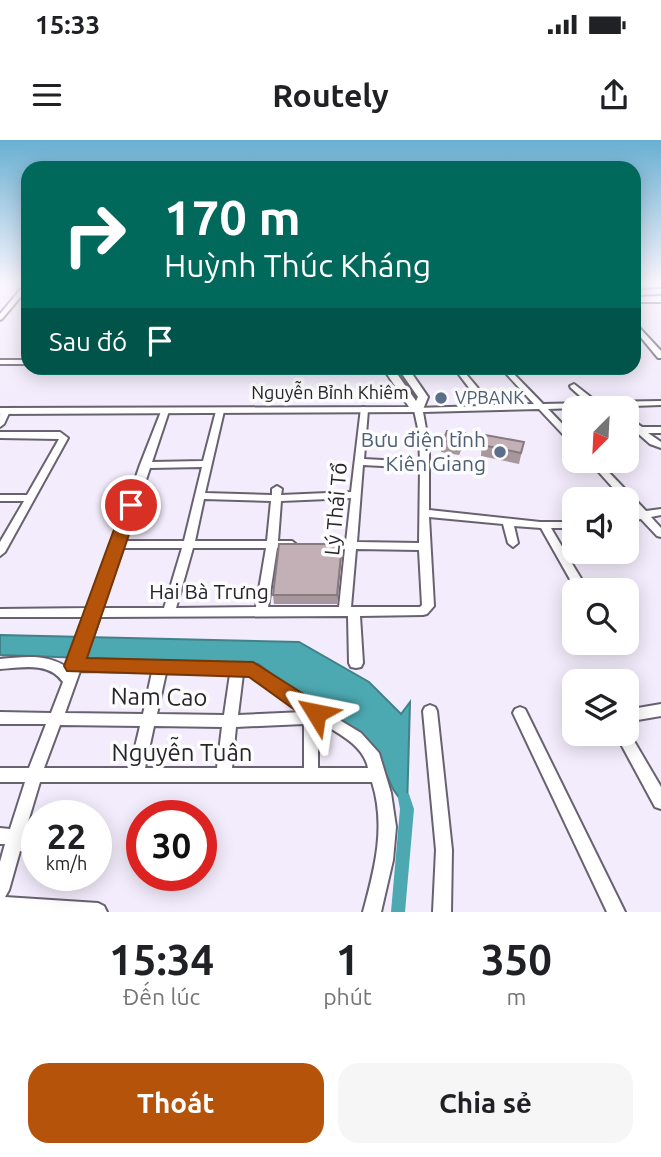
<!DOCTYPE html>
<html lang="vi">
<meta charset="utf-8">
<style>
:root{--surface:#fff;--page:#f6f6f6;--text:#202124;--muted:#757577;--accent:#b45309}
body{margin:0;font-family:Ubuntu,sans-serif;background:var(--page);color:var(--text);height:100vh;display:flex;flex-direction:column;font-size:26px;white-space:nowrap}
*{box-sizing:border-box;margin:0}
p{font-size:23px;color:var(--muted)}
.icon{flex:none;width:38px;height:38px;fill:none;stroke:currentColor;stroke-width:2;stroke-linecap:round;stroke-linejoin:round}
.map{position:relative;height:772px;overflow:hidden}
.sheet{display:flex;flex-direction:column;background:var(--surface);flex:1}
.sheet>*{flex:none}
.hud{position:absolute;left:21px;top:21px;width:620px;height:214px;border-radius:21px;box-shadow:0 4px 18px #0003;background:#00695c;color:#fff;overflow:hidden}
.needle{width:46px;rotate:204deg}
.buttons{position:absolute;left:562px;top:256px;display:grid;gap:14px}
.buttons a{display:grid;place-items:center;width:77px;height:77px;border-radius:14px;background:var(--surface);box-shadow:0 4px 18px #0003;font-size:35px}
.speed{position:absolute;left:21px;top:660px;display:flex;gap:14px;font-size:35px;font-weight:700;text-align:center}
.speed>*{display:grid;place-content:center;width:91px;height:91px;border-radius:50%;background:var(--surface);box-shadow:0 4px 18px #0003;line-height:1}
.speed small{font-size:18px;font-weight:400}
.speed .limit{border:10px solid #d22;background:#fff;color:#111}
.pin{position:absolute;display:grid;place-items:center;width:60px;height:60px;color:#fff;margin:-30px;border:4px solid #fff;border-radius:50%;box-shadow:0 2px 7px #0007}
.me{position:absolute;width:77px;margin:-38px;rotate:305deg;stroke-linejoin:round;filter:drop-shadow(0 0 5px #0008)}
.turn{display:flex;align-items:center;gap:24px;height:147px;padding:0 28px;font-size:32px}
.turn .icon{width:91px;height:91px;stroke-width:2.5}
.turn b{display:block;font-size:49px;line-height:60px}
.then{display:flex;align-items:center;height:66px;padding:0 28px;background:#0003;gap:14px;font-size:26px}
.eta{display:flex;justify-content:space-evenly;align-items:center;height:119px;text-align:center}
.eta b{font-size:42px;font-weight:700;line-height:49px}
.primary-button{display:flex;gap:14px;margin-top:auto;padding:14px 28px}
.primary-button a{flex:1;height:80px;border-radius:21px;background:var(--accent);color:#fff;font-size:28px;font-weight:700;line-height:80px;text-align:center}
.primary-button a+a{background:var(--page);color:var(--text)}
.status{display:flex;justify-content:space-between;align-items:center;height:49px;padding:0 35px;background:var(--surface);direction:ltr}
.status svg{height:19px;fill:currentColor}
header{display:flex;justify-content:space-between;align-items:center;height:91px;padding:0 28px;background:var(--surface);font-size:32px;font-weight:700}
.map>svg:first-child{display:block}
</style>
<div class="status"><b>15:33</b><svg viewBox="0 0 49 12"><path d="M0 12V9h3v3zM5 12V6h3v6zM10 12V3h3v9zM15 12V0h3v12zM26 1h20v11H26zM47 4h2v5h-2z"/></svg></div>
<header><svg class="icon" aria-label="menu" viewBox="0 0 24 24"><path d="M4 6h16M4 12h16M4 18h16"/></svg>Routely<svg class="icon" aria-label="share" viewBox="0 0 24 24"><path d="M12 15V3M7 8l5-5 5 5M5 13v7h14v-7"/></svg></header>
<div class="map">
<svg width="661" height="772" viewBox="0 0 661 772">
<rect width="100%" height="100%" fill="#f3ecfc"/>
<path fill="#4ca8b1" stroke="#418189" stroke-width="2" d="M0,495l299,7 70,40 32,32 9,-12 -3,107 -14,-20 -21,-45 -117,-80 -255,-9z"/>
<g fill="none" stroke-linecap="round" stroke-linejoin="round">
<path fill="#4ca8b1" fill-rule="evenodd" d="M404,652l5,2 5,15 -9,103h-14l9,-103 -2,-11 1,-4z"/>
<defs>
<path id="minor" d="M25,144h3v4l-26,31 -2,1v-6z
M634,144h27v3l-27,1z
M634,183l2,1 25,27v7h-3l-24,-29z
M0,220h28v4h-28z
M454,228h7l31,37 42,-1 -33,-36h7l35,36 45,-1 -17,-15 -1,-2 4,-2 23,18 64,-1v4l-113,4 26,27v8l-3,-1 -32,-34 -116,3 6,34v64l111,12h34v6h-23l13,22 22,1 3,3 -6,4 -15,-1 20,33h-12l-35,-62 -27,-2 4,17 -5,4 -5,-4 -5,-19 -74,-7 5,89 -7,8 -4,1 -63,1 3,47 -2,4 -5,1 -5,-1 -2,-4 -1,-47 -248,1 -16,44 169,3 5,1 47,34 56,34 18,20 12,40 5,34 -3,33 -12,52h-18c12,-44 23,-86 9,-130h-332l-16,53 13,2v16l-17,-2 -11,39 -4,7 93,6 6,3 3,6h-107v-50l5,-18h-5v-16l10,1 15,-47h-25v-14h29l17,-44h-46v-12l51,1 12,-31c-15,-21 -41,-14 -63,-13v-10c24,-2 47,-6 68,9l19,-51h-87v-8l90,-1 23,-62 -1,-2 2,-3 26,-76 22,-56h6l1,2 -17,51 51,-1 13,-50 4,-3 4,3 -19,82 67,2v-6l5,-3 5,3 -1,6 70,-3 10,-84 3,-1 4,3 -4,49 56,3 -1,-29 -5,-23 1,-2 68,-2zM363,325l57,3 -1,75 -62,-1zM202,327l-18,74h-59l25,-73zM351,358l-5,44 -17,-1 -5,4 5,4h16l-6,58h-71l9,-59 15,1 5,-4 -5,-4h-14l3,-40zM204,359l67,2 -4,40h-72zM123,408h59l-18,60h-62zM193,408h73l-10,59 -80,1zM356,409l63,1 3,55 -2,2h-69zM80,531l72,1 -9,42 -78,-1zM166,533l64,1 -6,41 -67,-1zM243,534h7l54,38 -66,3zM318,581c18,11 46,24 50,47h-50zM304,584v44h-72l4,-41zM60,585l80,1 -10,42h-86zM154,586l68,1 -5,41h-72z
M6,268l4,3 -6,13 -4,3v-12l3,-6z
M626,276l16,11h19v6h-13l13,9v6l-11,-4 -24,-21z
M0,292h60l8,6 -63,114 -5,4v-14l24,-41h-24v-6h27l32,-56 -59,-1z
M588,320h9l49,51 15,-2v6l-10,2 10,11v9l-4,-1 -16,-17 -15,2v-6l10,-2 -10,-10v-4h-3z
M602,502h13v1l-2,3c-5,2 -8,2 -11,-4z
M661,564v12l-35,6v-12z
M430,565l5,2 2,4 15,139 -1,62h-18l3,-62 -13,-139 2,-4z
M520,567l5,2 100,203h-18l-94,-199 2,-4z
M627,589l34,58v22l-6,-2 -40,-74h11z"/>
<path id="major" d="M661,156v6h-27v-5z
M383,228h10l23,33 2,-4 -20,-29h10l20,29 -6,15 -422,2v-6l409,-1z"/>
</defs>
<use href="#minor" stroke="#68626f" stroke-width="4"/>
<use href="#major" stroke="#68626f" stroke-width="4"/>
<use href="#minor" fill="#fff" fill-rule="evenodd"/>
<use href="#major" fill="#fff" fill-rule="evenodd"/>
</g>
<path fill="#a7979d" d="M465,293l-2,11 -4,11 -18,-3 2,-11z
M482,300l42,2 -5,22 -38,-8z
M342,413l-5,51h-63l-1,-9z"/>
<path fill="#887b7f" d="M465,293l-2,11 -4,11 2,-11z
M342,404v9l-5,51v-9z"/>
<path fill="#c2b0b6" stroke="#887b7f" stroke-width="2" d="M447,291l18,2 -4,11 -18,-3z
M485,295l39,7 -3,11 -39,-8v-5z
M279,404h63l-5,51h-64z"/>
<linearGradient id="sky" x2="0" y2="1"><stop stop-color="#69afd2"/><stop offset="0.57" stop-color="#faf6fe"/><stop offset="1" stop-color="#faf6fe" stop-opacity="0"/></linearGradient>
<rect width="661" height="252" fill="url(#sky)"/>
<path fill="#b45309" stroke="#753606" stroke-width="2" d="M131,360l8,5 -52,153 166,4 71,45 3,6 -3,7 -8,2 -7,-2 -60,-43 -182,-6 -3,-5 59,-161z"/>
<g fill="#5c6f8a" stroke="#fdfdfd" stroke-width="2.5">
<circle cx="441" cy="258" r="7"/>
<circle cx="500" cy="312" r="7"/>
</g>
<g text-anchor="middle" stroke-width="7" stroke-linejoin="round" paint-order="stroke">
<g font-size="18" fill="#27252b" stroke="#fdfdfd">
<text x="330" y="259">Nguyễn Bỉnh Khiêm</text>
</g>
<g font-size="18" fill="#4e5e75" stroke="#fdfdfd" text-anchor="start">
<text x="455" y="264">VPBANK</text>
</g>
<g font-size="21" fill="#4e5e75" stroke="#fdfdfd" text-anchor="end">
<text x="486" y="307">Bưu điện tỉnh<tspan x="486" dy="24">Kiên Giang</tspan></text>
</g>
<g font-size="21" fill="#27252b" stroke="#fdfdfd">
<text transform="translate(336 369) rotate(-85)" y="7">Lý Thái Tổ</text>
<text x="209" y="459">Hai Bà Trưng</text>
</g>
<g font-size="24" fill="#27252b" stroke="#fdfdfd">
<text transform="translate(159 557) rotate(1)" y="8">Nam Cao</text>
<text x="182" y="621">Nguyễn Tuân</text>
</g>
</g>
</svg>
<div class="buttons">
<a><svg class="needle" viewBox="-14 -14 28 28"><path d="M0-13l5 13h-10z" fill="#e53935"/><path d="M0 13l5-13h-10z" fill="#757577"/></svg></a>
<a><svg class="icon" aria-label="sound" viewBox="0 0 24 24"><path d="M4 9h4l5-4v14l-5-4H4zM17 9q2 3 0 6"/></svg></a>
<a><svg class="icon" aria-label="search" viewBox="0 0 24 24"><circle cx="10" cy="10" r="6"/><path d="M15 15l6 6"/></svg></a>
<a><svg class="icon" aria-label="layers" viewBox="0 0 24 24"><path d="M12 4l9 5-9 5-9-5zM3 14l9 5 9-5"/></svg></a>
</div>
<div class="speed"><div>22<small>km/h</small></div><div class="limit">30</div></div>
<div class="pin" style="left:131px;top:365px;background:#d93025"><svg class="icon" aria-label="arrive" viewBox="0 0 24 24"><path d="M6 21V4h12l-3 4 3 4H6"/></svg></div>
<svg class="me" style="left:316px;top:573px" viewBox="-20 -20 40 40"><path d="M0-17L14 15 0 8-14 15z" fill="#b45309" stroke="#fff" stroke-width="4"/></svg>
<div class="hud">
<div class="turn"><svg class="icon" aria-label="right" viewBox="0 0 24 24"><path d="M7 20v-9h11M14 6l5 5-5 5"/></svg><div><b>170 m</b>Huỳnh Thúc Kháng</div></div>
<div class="then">Sau đó<svg class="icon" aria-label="arrive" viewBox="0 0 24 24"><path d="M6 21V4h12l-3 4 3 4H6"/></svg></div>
</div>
</div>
<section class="sheet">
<div class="eta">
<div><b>15:34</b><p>Đến lúc</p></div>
<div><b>1</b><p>phút</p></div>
<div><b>350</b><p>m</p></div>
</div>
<div class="primary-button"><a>Thoát</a><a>Chia sẻ</a></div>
</section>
